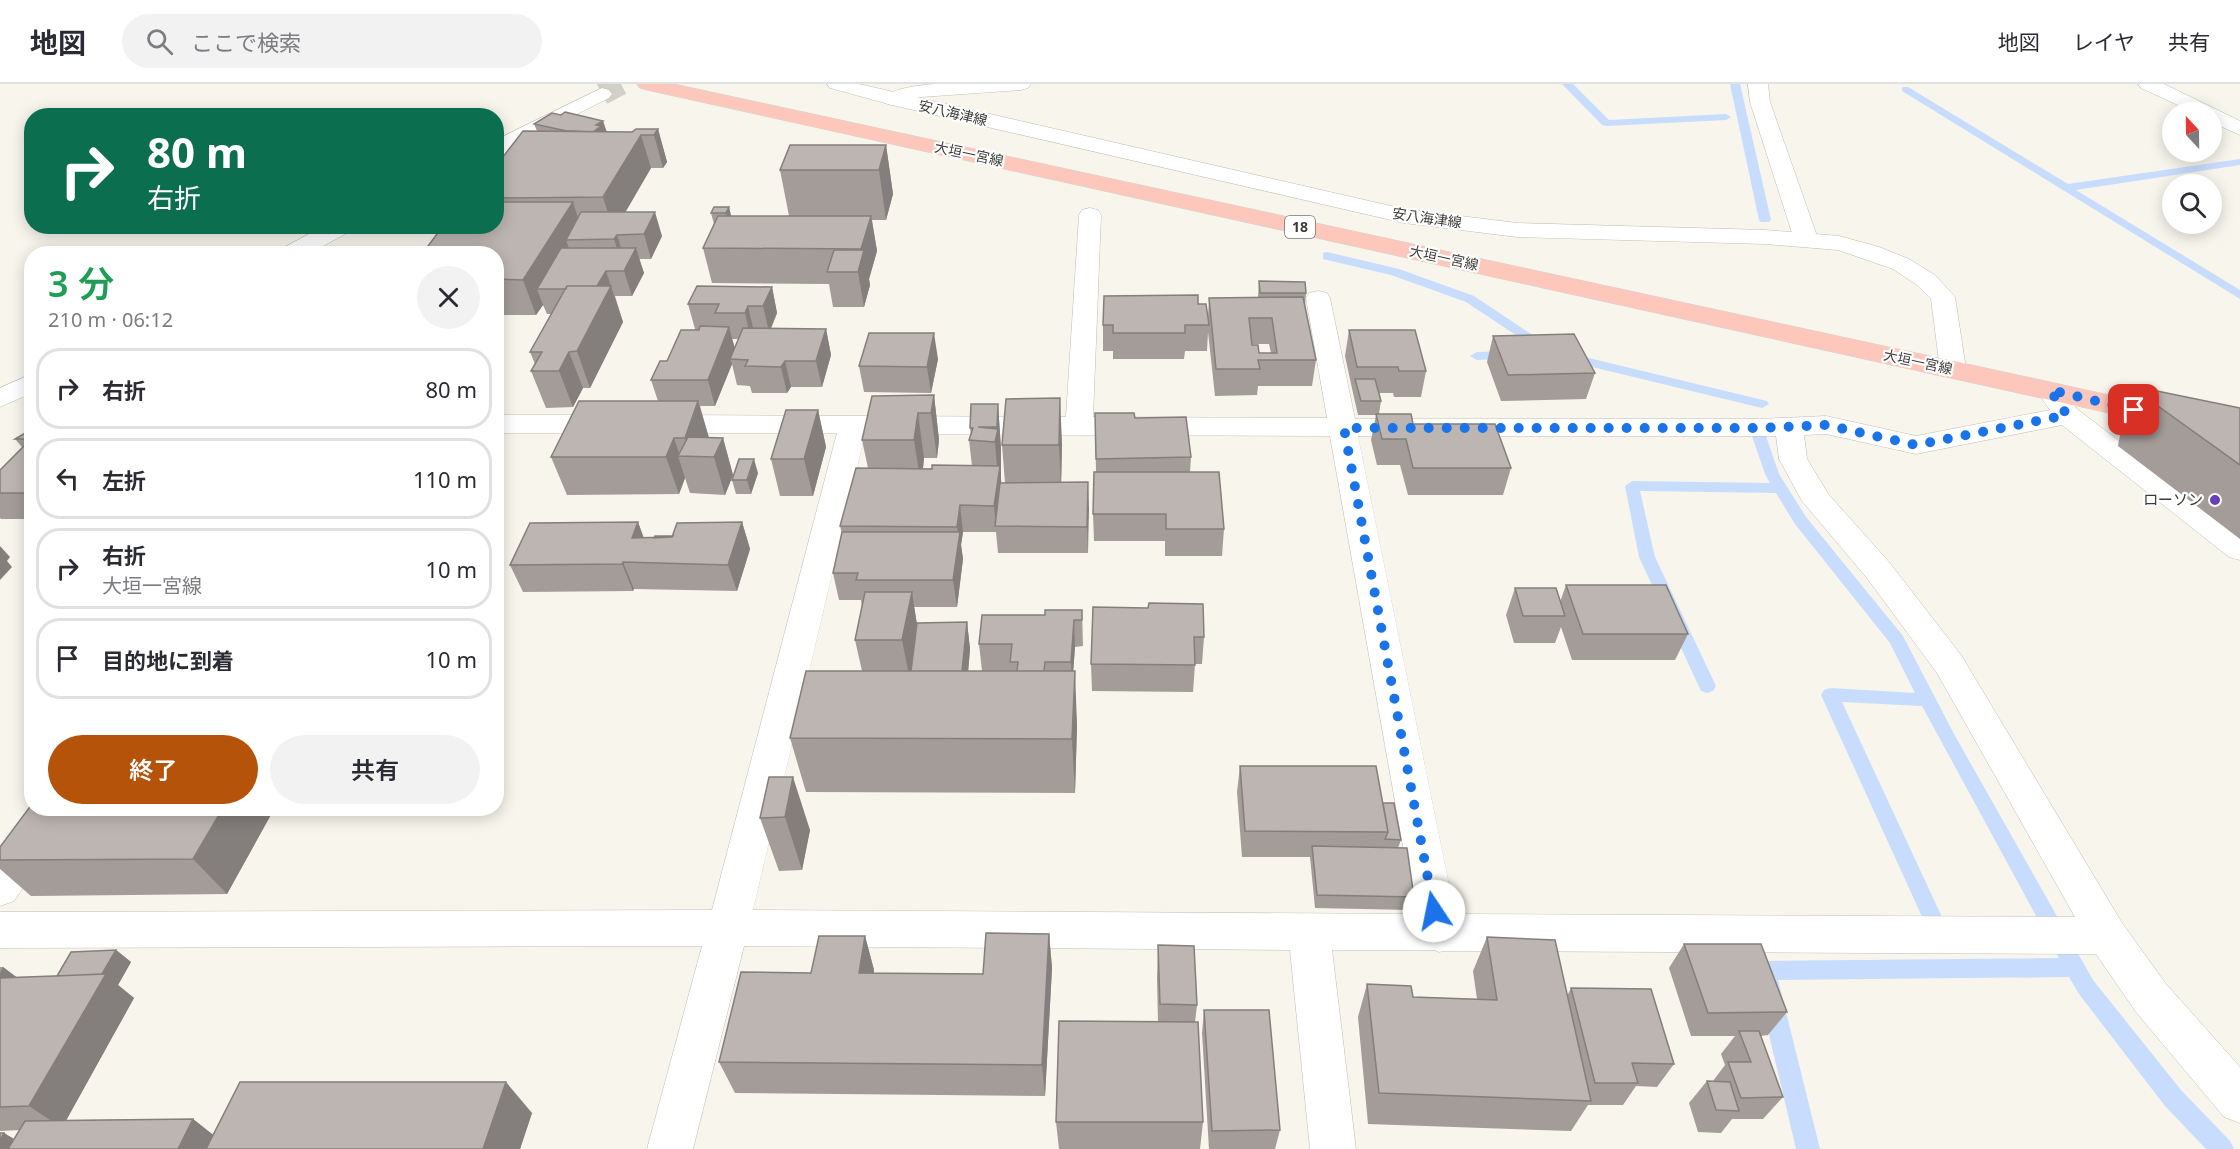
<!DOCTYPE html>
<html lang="ja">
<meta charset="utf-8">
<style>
:root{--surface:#fff;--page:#f2f2f3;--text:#2b2b33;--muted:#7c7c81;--line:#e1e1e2;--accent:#b45309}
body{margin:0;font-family:"Noto Sans","Noto Sans JP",sans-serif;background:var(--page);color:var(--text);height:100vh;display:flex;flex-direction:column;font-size:22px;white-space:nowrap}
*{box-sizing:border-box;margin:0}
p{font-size:20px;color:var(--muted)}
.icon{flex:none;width:33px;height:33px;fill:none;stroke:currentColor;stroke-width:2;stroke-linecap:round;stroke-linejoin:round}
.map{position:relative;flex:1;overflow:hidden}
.side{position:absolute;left:24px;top:162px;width:480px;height:570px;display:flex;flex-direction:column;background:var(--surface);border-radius:24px;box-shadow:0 3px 15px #0003}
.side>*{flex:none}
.hud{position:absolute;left:24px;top:24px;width:480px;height:126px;border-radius:24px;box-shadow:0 3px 15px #0003;background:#0b6e4f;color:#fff;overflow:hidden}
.needle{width:39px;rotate:338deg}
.controls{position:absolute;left:2162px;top:18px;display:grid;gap:12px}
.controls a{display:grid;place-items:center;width:60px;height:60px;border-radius:50%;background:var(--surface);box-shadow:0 3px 15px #0003;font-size:30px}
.pin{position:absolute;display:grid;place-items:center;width:51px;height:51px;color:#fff;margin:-26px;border-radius:12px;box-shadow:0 3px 9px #0006}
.me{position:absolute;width:66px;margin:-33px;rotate:349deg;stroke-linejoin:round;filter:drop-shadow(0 0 4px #0008)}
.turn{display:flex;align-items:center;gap:21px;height:126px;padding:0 24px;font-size:27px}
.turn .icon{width:78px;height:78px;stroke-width:2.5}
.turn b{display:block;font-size:42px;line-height:51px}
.round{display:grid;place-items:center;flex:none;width:63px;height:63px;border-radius:32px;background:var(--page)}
.summary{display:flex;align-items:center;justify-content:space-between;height:102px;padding:0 24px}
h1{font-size:36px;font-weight:600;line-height:45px;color:#1e9e55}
.button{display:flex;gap:12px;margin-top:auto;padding:12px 24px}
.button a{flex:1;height:69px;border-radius:36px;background:var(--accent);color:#fff;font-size:24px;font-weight:600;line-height:69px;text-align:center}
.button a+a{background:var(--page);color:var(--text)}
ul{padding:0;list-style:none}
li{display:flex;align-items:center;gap:18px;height:81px;margin:0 12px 9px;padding:0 12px;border:3px solid var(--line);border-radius:24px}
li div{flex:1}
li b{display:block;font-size:22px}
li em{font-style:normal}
header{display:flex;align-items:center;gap:36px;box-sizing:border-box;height:84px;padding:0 30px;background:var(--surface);border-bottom:2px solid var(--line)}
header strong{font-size:28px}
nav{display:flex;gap:33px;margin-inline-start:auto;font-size:21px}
.search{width:420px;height:54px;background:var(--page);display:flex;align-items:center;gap:15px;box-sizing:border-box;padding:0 21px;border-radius:33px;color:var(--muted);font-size:22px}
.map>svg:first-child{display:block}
</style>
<header>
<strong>地図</strong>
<div class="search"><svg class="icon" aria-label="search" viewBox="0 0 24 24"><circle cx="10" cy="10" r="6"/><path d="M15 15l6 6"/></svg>ここで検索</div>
<nav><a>地図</a><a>レイヤ</a><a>共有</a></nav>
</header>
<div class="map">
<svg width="2240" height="1065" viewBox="0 0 2240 1065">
<rect width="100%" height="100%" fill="#f7f5ec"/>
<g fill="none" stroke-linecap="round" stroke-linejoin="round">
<path fill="#c8ddfd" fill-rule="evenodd" d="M1562,0h11l36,36 117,-6 5,3 -5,3 -120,6 -4,-1z
M1730,0h10l31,136 -2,2h-8l-2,-2z
M1902,3h6l160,97 172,-25v6l-164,25 164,100v9l-338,-208z
M1327,168l72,17 75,27 78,52 -7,4 -5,-1 -74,-49 -75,-27 -68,-16v-6z
M1509,267l5,1 2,3 -2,3 -37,2 -7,-4 7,-4z
M1568,269l199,48 2,3 -7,4 -199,-48 -2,-3z
M1759,348l7,4 13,38 27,43 97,119 51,98 139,246 88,110 49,51 4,8h-28l-41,-43 -86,-112 -10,-17 -291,3 42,169h-24l-42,-178 4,-7 7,-3 294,-3 -137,-252 -80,-4 99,213 -3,6 -7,3 -7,-3 -103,-226 3,-5 6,-2 85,5 -25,-50 -95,-119 -19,-31 -136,-2 15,66 61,129 -3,5 -6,2 -6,-2 -62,-134 -14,-71 7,-5 138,2 -5,-9 -13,-38z"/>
<path stroke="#d2d0c8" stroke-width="22" stroke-dasharray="22 10" stroke-linecap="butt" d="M602,10l19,-10"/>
<defs>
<path id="minor" d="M935,0h96l-3,4 -7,2 -100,7 -29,8 -7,-2 -3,-4c8,-11 40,-14 53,-15z
M1748,0h20l2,18 48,137 -4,5 -8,2 -8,-2 -4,-5 -44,-137z
M2138,0h26l76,37v14l-29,-13v-10h-18l-52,-24z
M505,55l7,2 4,4 -12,19 -8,1v-23z
M1090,124l8,2 3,5 -8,202 234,1 -21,-120 3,-5 9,-2 9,2 3,5 25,121h405l66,-3 90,20 134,-26 -10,-14 4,-6 10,-2 10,2 13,19 163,124v27l-11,-3 -167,-132 -146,29 -90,-20 -22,1 3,24 22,36 60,67 72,93 161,268 44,61 74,83v56l-16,-6 -88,-105 -40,-58 -652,-3 -5,1 -5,-2h-102l24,199h-46l-20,-199 -546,-4 -51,203h-46l55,-203 -702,2v-36l712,-2 125,-477h-176l-10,-3 -4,-6 4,-6 10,-3 405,2 13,-202 3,-5zM865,350l465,2 85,478 -662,-4zM1358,352h418l3,23 23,42 65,77 70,95 138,244 -620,-3z
M496,331h116l10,3 4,6 -4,6 -10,3h-116z
M36,724h41l-63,93 -14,5v-48z"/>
<path id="tertiary" d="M602,4l7,2 3,4 -3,4 -113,57v-15z
M324,142h30l-3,5 -43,23h-31l4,-5z
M32,290v19l-32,14v-19z"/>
<path id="secondary" d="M827,0h32l545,125 113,14 248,7 74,6 40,11 30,12 26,16 20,22 11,72 -4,6 -9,2 -9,-2 -4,-6 -9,-70 -14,-14 -24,-16 -55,-19 -73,-6 -248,-7 -113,-14 -512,-118 -62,-17z"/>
<path id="primary" d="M637,0h37l1376,298 190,42v18l-1593,-352 -7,-2z"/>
</defs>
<use href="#minor" stroke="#bfbdb5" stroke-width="1"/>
<use href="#tertiary" stroke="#bfbdb5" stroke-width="1"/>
<use href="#secondary" stroke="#bfbdb5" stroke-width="1"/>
<use href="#primary" stroke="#d4d4d3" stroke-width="1"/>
<use href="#minor" fill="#fff" fill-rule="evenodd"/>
<use href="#tertiary" fill="#fff" fill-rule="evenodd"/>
<use href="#secondary" fill="#fff" fill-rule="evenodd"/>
<use href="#primary" fill="#fdc7bb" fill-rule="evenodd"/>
</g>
<path fill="#a39c98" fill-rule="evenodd" d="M561,31l42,6 4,11h25l26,-3 9,33 -4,6h-12l-26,44 37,24 -11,23h-12l5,14 -12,23h-17l8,26 -33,66h-7l-10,19 -27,1 -15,-37 4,-7 -5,-12 21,-38h-4l-4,-9 -7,10h-40v-149l41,-35 -3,-7z
M886,61l7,49 -7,26h-14l5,31 -8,28 1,6 -6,22h-31l-4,-23 -117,-1 -9,-35 11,-24 -3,-11 18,-6 2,9h58l-9,-46z
M1259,197l47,12 -1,13 11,54 -4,26h-54l-1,9 -42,1 -7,-64 -1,19h-22l-1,8h-71v-8h-10v-26l95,-21 10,13 1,-19 49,-1zM1252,260h17l2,9h-12z
M772,203l5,26 -6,16h55l5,26 -9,32h-31l-4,6h-35l-2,-7 -13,-1 -5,-21 -17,42h-15l9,32h14l10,37 -8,20 -35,-2 -5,-15 -6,16 -112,1 -16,-38 107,-56 -7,-21 44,-51 -7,-25zM732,255h7l-4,9z
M1349,246l77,41 -5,26h-27l-1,-4h-14l2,8 -2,13 34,10 98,44 -8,27h-95l-8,-30h-23l-6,-25 5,-25h-18l-5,-22 -8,-37z
M1493,252l102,37 -9,26 -85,2 -14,-39z
M938,275l-7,34 -67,-1 -5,-26z
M2152,306l88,18v131l-122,-93 2,-11z
M934,311l5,45 -2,18h-13l-1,11 49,-3 -3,-26 2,-5 -1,-7 28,-24 3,45v34h4l-3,-38 60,-2 -1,40 27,-1v71h-90l-2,-21h-33l-2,13 2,14 -6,48h-43l3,17 50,-2 3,27 -2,22h43h-29l-3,-27 66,-29 37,-5 1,36 -8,1 -2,24 4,55 -2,67 -269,-1 -16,-54 72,-67 -7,-31 7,-33 -1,-7h-22l-6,-27 9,-39 -2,-8 28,-58 -6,-28z
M818,326l8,37 -13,49h-33l-9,-37z
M1095,329l40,5 56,39 -1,15 34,57 -2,27h-57v-15h-71l-1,-27 3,-42z
M32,345v90h-31l-1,-1v-48l22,-23 -7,-8z
M758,389l-7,21h-15l-4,-14z
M638,438l5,16 30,-2 69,-14 8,27 -13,42 -103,-2 -1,2 -110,1 -13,-27z
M1566,501l122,49 -13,26h-103l-11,-33 -6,16h-41l-8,-28 9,-27 45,14z
M1093,523l111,30 -2,27h-7l-2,28 -101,-1 -1,-27z
M1240,682l143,37 18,37 -3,8 16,49 -4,13 -95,-2 -5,-51h-68l-5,-65z
M769,693l41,53 -8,40 -23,1 -19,-53z
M273,727l-46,83 -196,2 -31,-27v-22z
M1049,850l3,34 -7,128 -310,-3 -16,-31 92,-89 54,-37 9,34v3l109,1z
M1487,853l80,59 4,-8 103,76 -17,23 -21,-1 -13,19h-35l-17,26 -203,-7 -10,-107 9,-33 46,13 64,2 -4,-28z
M1684,860l103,68 -19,23 -8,1 23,61 -20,22h-31l-11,14 -23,-1 -9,-29 18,-22h6l12,-16 -4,-11 14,-18h-44l-22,-68z
M1158,861l39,60 -2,17 8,100 -3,27h-141l-3,-27 102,-100 -1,-43z
M116,866l15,12 -13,23 16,13 -68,122 127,-1 20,16 319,-22 -12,36h-520l4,-16 10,6 6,-9 -20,1v-164h3l13,10 41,-1z
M1204,926l76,120 -5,19h-66l-7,-116z"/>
<path fill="#847f7c" d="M603,37l7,23 -24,-8 10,-11z
M658,45l9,33 -4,6 -9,-33z
M641,51l10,33 -37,64 -11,-35z
M886,61l7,49 -7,26 -7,-50z
M573,118l11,35 -18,3 6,17 -35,32 6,16 -7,10 -13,-35z
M729,123l3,13 -3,6 -3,-13z
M655,128l7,24 -11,23 -7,-25z
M871,132l6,35 -8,28 1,6 -6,22 -6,-35 4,-17 -1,-6z
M617,151l8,25 -3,4 -8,-25z
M636,164l8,25 -12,23 -8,-25z
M606,187l17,51 -33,66 -13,-37 19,-62z
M772,203l5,26 -8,19 -6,-26z
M748,222l6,26 -3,7 -6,-26z
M729,243l7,26 -6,6 2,5 -17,42 -7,-26z
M826,245l5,26 -9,32 -6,-26z
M934,249l4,26 -7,34 -4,-26z
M569,268l14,36 -10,19 -14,-36z
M785,277l6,26 -4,6 -6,-26z
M934,311l5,45 -2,18 -6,-45z
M1060,314l2,45 -1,47 -2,-45z
M698,317l11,37 -19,19 -5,-19z
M998,320l3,45v29l1,15 -6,33 -2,-20 4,-28 -3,-36 2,-11z
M818,326l8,37 -13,49 -9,-37z
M918,329l6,45 -3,27 -7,-45z
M674,354l6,18h-2l7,22 -6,16 -13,-37z
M723,354l10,37 -8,20 -11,-38z
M754,375l4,14 -7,21 -4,-14z
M1088,398l1,27 -1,44 -1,-26z
M960,421l3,27 -2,13 2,14 -6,48 -4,-27 6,-39 -2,-14z
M638,438l10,27 -16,-11z
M742,438l8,27 -13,42 -9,-26z
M0,462l10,11 -3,4 5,6 -12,13z
M623,478l11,27 -1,2 -11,-27z
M912,508l7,46 -8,47 -9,-45z
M1074,536l1,27 -3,41 -1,-26z
M967,538l3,27 -5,62 -4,-27z
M1075,587l2,55 -2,67 -3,-54z
M793,693l17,53 -8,40 -17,-53z
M223,724h48l2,3 -46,83 -34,-35z
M1049,850l3,34 -7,128 -3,-31z
M865,852l9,34 -5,36 -10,-33z
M116,866l15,12 -13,23 16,13 -72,130 -33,-22z
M3,883l32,24 -35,-11v-7z
M506,998l26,31 -12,36h-37z
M193,1035l28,22 -4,8h-39z
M4,1049l26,16h-30v-9z"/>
<path fill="#bdb5b1" stroke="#847f7c" stroke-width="1.5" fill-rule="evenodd" d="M565,28l38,9 -7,4 5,1 -8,6 -26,-1 -33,-7 18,-11 9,2z
M636,45h22l-4,6h-13l-38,62 -107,1v-32l27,-35 109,1z
M790,61h96l-7,25h-99z
M496,118h77l-50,78 -27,-1v-25h-74l21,-28h53z
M714,123h15l-3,6h-15z
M581,128h74l-11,22 -27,1 -3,4 -48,1z
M718,132h153l-10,33 -158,-1z
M561,164h75l-12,23h-18l-9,15h-30l-1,3h-29z
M834,166h30l-6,22h-31z
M1259,197l46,1 1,11h-46z
M567,202h44l-34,65 -8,1 -10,19h-28l11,-19h-12z
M697,202l75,1 -9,19h-15l-3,7h-30l4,-9h-31z
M1198,211v9h8l3,21h-24v8h-72v-8h-10l1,-29z
M1303,213l13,63h-58l2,9h-44l-7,-71zM1249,234h23l5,35h-18l-1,-8h-6z
M700,242l29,1 -21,53h-57l9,-19h7l14,-31h18z
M743,244l83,1 -10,32h-31l-4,6 -36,-1 3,-6 -18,-1z
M1349,246h66l11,41h-27l-1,-4h-41z
M869,249h65l-7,34 -68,-1z
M1574,250l21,39 -87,2 -15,-39z
M1355,295h20l6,22h-20z
M2152,306l88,18v57l-89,-64z
M934,311l-3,18h-13l-4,27h-52l10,-44z
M1060,314l-1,47h-57l4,-46z
M579,317h119l-13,37h-11l-8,19h-115z
M971,320h27l-1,23h-19l20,2 -3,13 -26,-2 4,-12h-3z
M786,326h32l-14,49h-33z
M1095,329h39l1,5 51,-1 5,40 -95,2z
M1376,330h35l2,10h82l16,44h-98l-7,-29h-24z
M32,345v64h-32v-23l31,-31h-16z
M688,353l35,1 -9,19 -36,-1z
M739,375h15l-7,21h-15z
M932,381l68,1 -6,40 -34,-1 -3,22 -117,-1 16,-58 76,1z
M1094,388h125l5,57h-58v-15h-73z
M1088,398l-1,45 -92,-1 5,-43z
M638,438l-6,16 40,-1 5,-14 65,-1 -14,43 -105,-3 -1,2 -112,1 20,-42z
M842,448h118l-7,48h-97l2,-7h-25z
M655,452h18l-1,1 -18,1z
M1566,501h100l22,49h-105z
M1515,504h41l9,28h-42z
M865,508h47l-10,48h-47z
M1149,519l54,1 1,33h-10l1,28 -104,-1 2,-57 55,1z
M1045,526h37v10h-8l-3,42h-26l-1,9h-27l1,-9h-8l2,-18h-33l3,-29h63z
M967,538l-5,49h-51l6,-48z
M806,587h269l-3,68 -282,-1z
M1240,682h136l12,66 -143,-1z
M769,693h24l-8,40 -25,1z
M1383,719h11l7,37 -16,-1 3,-7z
M32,720v4h191l-30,51 -193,1v-13z
M1312,762l95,2 7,49 -97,-2z
M986,849l63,1 -7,131 -323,-3 22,-90 70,1 8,-37h46l-6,37 124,1z
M1487,853l68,3 36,161 -212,-8 -12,-109 44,2 2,11 84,3z
M1684,860h77l26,68 -79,1z
M1158,861l36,1 3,59 -37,-1z
M116,866l-14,24 -45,2 14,-24z
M106,890l-77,132 -29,1v-129z
M1571,904l80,1 23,75 -42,-1 6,20h-43z
M1204,926h65l11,120 -68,1z
M1059,937l139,1 5,100h-147z
M1739,947h20l24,66 -42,1 -13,-36h23z
M1707,997l23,1 9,29 -23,-1z
M240,998h266l-23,67h-277z
M193,1035l-15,30h-170l17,-28z
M0,1049h4l-4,7z"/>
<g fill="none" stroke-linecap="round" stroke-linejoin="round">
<path stroke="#1a73e8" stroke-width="10" stroke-dasharray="0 18" d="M1434,827l-90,-483h416l66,-3 90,20 151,-30 -17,-25 84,20"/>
</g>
<circle fill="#6540b9" stroke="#fff" stroke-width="2" cx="2215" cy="416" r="6"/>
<g text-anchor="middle" stroke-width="4.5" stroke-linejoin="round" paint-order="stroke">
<g font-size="14" fill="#3c3b38" stroke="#fff">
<text transform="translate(953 29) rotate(13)" y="5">安八海津線</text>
<text transform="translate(969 70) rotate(12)" y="5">大垣一宮線</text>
<text transform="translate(1427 134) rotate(8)" y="5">安八海津線</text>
<text transform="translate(1444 174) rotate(12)" y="5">大垣一宮線</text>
<text transform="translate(1918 278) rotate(12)" y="5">大垣一宮線</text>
</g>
<rect fill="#fff" stroke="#767674" stroke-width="1.5" x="1285" y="132" width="30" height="22" rx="4.5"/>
<g font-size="14" font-weight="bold" fill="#3c3b38">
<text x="1300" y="148">18</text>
</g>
<g font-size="15" fill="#3c3b38" stroke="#fff" text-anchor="end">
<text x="2203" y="421">ローソン</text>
</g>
</g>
</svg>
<div class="controls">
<a><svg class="needle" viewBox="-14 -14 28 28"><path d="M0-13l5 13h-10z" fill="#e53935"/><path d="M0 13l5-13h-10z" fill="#7c7c81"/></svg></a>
<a><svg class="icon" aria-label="search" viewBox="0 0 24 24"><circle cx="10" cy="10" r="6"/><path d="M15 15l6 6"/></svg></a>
</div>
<div class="pin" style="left:2134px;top:326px;background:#d93025"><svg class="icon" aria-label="arrive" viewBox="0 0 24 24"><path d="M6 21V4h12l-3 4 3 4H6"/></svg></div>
<svg class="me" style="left:1434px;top:827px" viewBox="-20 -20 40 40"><circle r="19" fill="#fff"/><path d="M0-13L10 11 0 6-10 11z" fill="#1a73e8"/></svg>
<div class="hud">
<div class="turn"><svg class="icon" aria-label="right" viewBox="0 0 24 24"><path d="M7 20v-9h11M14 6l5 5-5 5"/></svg><div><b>80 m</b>右折</div></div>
</div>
<section class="side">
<div class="summary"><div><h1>3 分</h1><p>210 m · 06:12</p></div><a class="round"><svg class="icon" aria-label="close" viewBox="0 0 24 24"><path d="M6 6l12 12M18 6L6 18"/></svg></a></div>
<ul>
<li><svg class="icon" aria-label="right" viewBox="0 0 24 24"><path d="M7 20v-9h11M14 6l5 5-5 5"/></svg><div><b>右折</b></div><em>80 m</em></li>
<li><svg class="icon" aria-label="left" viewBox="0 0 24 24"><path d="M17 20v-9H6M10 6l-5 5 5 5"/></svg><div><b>左折</b></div><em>110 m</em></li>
<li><svg class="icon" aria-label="right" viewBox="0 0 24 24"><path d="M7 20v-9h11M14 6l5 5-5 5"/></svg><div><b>右折</b><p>大垣一宮線</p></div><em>10 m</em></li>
<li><svg class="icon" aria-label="arrive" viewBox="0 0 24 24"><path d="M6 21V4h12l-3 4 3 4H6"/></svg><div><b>目的地に到着</b></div><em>10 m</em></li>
</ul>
<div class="button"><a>終了</a><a>共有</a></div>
</section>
</div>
